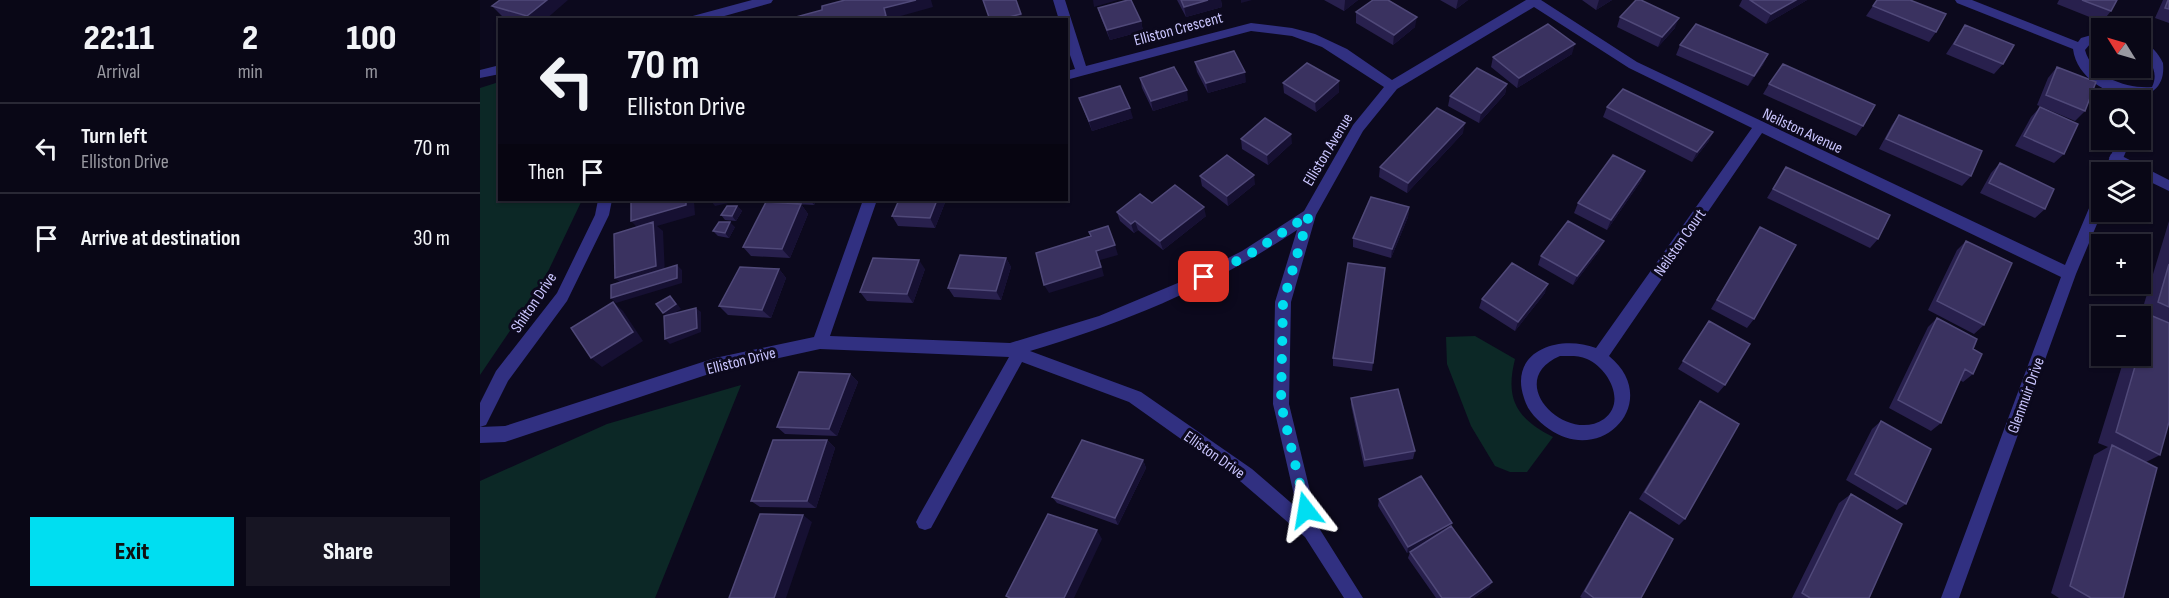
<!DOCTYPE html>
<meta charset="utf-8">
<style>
:root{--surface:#090716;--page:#171523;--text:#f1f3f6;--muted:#9999a1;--line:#292835;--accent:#00def1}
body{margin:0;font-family:"Sofia Sans Condensed",sans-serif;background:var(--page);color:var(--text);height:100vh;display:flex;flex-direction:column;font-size:22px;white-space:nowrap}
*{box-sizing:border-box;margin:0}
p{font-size:20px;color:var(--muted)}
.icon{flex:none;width:33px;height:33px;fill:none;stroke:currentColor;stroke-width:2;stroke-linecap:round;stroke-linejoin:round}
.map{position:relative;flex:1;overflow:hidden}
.details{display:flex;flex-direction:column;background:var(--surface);width:480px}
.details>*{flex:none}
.guide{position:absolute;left:18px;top:18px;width:570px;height:183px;border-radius:0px;box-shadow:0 2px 4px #0004,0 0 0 2px var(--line);background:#090716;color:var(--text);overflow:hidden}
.needle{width:39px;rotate:307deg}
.fabs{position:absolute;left:1611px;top:18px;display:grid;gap:12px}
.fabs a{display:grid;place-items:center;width:60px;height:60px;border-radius:0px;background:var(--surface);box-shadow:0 2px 4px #0004,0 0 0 2px var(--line);font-size:30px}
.pin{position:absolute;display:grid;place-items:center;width:51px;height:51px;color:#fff;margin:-26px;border-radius:12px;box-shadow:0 3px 9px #0006}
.me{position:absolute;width:66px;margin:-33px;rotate:346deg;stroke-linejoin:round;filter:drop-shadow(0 0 4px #0008)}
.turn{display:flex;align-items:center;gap:21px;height:126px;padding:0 30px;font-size:27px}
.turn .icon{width:78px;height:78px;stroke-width:2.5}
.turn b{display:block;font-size:42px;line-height:51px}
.then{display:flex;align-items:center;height:57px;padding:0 30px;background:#0003;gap:12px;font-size:22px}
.eta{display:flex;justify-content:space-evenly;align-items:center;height:102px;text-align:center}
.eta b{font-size:36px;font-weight:800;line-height:42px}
.action{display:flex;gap:12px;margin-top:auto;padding:12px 30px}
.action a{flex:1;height:69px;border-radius:0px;background:var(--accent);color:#111;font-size:24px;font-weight:800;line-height:69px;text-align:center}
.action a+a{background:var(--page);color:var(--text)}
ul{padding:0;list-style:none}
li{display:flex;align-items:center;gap:18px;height:90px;padding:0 30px;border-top:2px solid var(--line)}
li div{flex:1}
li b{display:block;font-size:22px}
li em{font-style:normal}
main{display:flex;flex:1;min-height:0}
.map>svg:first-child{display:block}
</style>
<main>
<section class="details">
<div class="eta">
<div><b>22:11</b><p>Arrival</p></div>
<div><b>2</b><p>min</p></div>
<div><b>100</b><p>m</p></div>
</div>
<ul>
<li><svg class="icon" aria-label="left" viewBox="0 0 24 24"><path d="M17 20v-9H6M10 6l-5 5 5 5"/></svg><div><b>Turn left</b><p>Elliston Drive</p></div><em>70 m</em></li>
<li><svg class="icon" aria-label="arrive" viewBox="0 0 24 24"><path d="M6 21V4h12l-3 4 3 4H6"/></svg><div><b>Arrive at destination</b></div><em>30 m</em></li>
</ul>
<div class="action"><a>Exit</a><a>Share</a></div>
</section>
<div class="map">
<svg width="1689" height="598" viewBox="0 0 1689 598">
<rect width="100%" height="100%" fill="#0c091d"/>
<path fill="#0c2826" d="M19,82l1,118h82l-39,82 -63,93v-287z
M995,336l40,23c-10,40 1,59 38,78l-26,35h-17l-15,-6 -24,-40 -24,-62 -1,-27z
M261,385l-86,213h-175v-117l127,-57z"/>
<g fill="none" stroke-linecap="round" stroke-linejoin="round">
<path fill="#313081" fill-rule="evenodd" d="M1636,153l53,27v11l-29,-14v-5c-10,0 -24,-5 -31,-14l2,-4z"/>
<path fill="#313081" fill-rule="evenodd" d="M272,0h21l-2,3 -61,17h-23l2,-3z
M573,0h12l21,66 165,-43 41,5 23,6 32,15 45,31 134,-80h15l96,62 428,203 30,-71 7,-5v23l-26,62 -117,324h-18l120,-321 -299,-144 -153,223c54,44 -6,111 -60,73 -11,-8 -21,-17 -25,-31 -16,-47 35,-64 72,-50l156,-220 -123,-60 -95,-61 -137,82 -34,42 -47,84 -25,87 -2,102 30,124 44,70h-19l-39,-61 -65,-56 -111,-79 -107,-40 -91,166 -6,2 -6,-2 -3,-6 3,-6 90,-159 -189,-8 -105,23 -210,70 -25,1v-16l25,-1 210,-68 99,-21 49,-137h14l-47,136 180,7 89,-27 86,-36 57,-29 62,-40 49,-86 31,-38 -62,-40 -30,-11 -41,-5 -185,49v-9l9,-2 -9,-25v-24h-7zM817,230l-22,72 -2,102 24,104 -45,-39 -111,-77 -111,-41c95,-28 185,-66 267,-121zM1080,356c9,0 19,-1 27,3 21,9 40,43 17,60 -38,26 -102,-38 -44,-63z
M1475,0h17l106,42 3,-4 21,-6v8l-12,4 -5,6c7,27 42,39 67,37 7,-14 -1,-27 -12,-36v-10c11,3 18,12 23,22 6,56 -84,35 -90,-14l-116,-46z
M20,65v9l-20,4v-8z
M1638,140h13l-14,32h-14z
M118,200h14l-3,15 -42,86 -59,80 -22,44 -6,2v-24l16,-32 61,-78 38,-78z"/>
</g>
<path fill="#28204d" d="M697,0h44l1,7 -36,10z
M844,0h34l-14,11z
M960,0h28l-12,9z
M1102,0h30l-16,10z
M1262,0h65l-41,24 -27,-18z
M1397,0l59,32 -7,10 -63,-26z
M1579,0h58l-6,11 -9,11 -45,-18z
M1683,0h6v23l-14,-5z
M12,6l53,14h-31l-12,-4z
M618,8l43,13 2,10 -33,9 -9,-22z
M876,12l59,15 -22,18 -37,-22z
M1140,17l55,11 -17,19 -41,-20z
M1485,25l38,39 -9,10 -48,-20z
M1200,45l88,9 -5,11 -15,21 -72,-31z
M1092,54l-55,34 -26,-21 2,-10z
M715,62l51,20 -38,11 -11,-21z
M1577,67l28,44 -10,10 -38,-16 11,-27z
M660,78l48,22 -35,11 -11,-23z
M859,81v11l-23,20 -32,-19 -1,-10z
M1027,84l-2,10 -26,29 -31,-17 2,-10z
M1289,84l94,42 -7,10 -93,-42z
M599,98l54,20 -41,13z
M1127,107l106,25 -5,10 -16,20 -89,-45z
M1560,107l24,47 -10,9 -39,-17 16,-29z
M1419,115l72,61 -9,10 -83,-37 13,-24z
M983,133l-56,60 -28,-16 1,-10z
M761,139l51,4 -24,22 -26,-16z
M1520,163l45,46 -10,9 -55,-25 11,-20z
M1306,167l92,72 -8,9 -103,-50z
M1165,171l-4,10 -34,49 -33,-17 4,-10z
M720,176l55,8 -27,22 -26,-20z
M294,200h43l-3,5 -35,-2 22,1 7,10 -18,44 -39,-2 -8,-9 34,-45z
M419,200h47l-11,28 -37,-2 -6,-10z
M672,203l54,13 -43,34 -25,-20 -4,3 -14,-12 -3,-9z
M257,206l5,5 -6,10 -11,-1 -4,-5z
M929,207l-1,10 -17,41 -38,-11v-9z
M1689,221v201l-9,33 -14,7 -23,136h-64l-8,-5 43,-138 14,-8 -10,-4 27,-87h15v-34l7,-5 -6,-3z
M255,227l-6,11 -11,-2 -5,-5z
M1280,227l-6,92 -7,9 -36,-19z
M1486,241l18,84 -10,9 -46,-24 29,-60z
M1120,250l-27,35 -35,-20 3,-9z
M526,258l5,9 -10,33 -47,-3 -6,-9z
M905,268l-13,103 -39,-5v-8z
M299,269l7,9 -15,40 -43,-3 -9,-9z
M445,269l-12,34 -46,-2 -7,-9z
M1065,293l-30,38 -36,-23 3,-9z
M1457,318l36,31v25l-10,8 -3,-2 -19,43 -10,8 -42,-23 39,-81z
M1229,321l16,64 -7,8 -40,-24z
M370,374l8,8 -21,54 -52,-2 -8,-7z
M871,398l64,53 -2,8 -49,8 -13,-62z
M1220,401l-15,118 -6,6 -40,-26 55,-90z
M1401,421l25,83 -9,6 -51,-30 26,-51z
M347,440l8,8 -19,60 -56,-1 -9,-6z
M663,460l3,8 -28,57 -61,-22 -5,-6z
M1371,494l18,104h-77l47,-95z
M899,499l73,24 -1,3 41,56 -3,5 -15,11h-38l-28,-40 2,-6 8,-5 -11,6 -29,-47z
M1150,512l11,86h-59l-2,-1 45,-78z"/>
<path fill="#161032" d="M67,0h21l-23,20h-14l-4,-4z
M436,0h15l2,7 -43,12v1h-18l12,-12z
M613,0h25l-24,7z
M728,0h13l1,7 -36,10 -2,-10z
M761,0h11l-11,3z
M865,0h13l-14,11 1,-10z
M978,0h10l-12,9z
M1119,0h13l-16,10z
M1316,0h11l-41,24 5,-10z
M541,14l2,6h-26z
M937,17l-2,10 -22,18 1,-10z
M1199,18l-4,10 -17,19 4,-10z
M661,21l2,10 -33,9 -3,-10z
M1095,44l-3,10 -55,34 2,-10z
M1288,54l-5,11 -15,21 6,-10z
M765,72l1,10 -38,11 -2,-10z
M859,81v11l-23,20 -1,-10z
M1027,84l-2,10 -26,29 2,-10z
M707,90l1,10 -35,11 -2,-10z
M650,108l3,10 -41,13 -3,-10z
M985,123l-2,10 -56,60 1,-10z
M1233,132l-5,10 -16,20 5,-10z
M811,134l1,9 -24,22 -1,-10z
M1165,171l-4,10 -34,49 4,-10z
M774,175l1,9 -27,22 -1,-10z
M206,200h7l1,1 1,14 -38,11 6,5 2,44 -40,12 -10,-9 26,-47 -10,-10z
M237,200h12l-1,3 -13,3 -4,-5z
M330,200h7l-3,5z
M457,200h9l-11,28 -5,-10z
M321,204l7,10 -18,44 -8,-9z
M257,206l5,5 -6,10 -4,-5z
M724,207l2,9 -43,34 -3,-9z
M929,207l-1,10 -17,41 1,-9z
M655,221l3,9 -4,3 -3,-9z
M250,222l5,5 -6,11 -4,-5z
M1124,241l-4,9 -27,35 4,-9z
M635,245l3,10 -18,5 4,16 -55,17 -5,-8 52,-34z
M526,258l5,9 -10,33 -5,-9z
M439,260l6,9 -12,34 -6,-9z
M197,265l5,5v13l-66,20 -5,-5z
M299,269l7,9 -15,40 -9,-8z
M1068,284l-3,9 -30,38 3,-9z
M190,296l5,5 6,8 -13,8 -5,-4z
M133,302l10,9 20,30 -41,26 -11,-9z
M216,308l5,4v20l-31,12 -5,-5z
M370,374l8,8 -21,54 -8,-7z
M347,440l8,8 -19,60 -9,-7z
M663,460l3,8 -28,57 -3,-7z
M323,515l9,7 -26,76h-12z
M972,523l-2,6 -43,24 1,-6z
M617,530l5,9 -28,59h-10z
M1012,582l-3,5 -15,11h-5z"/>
<path fill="#3a3260" stroke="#504979" stroke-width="1.5" d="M20,0h47l-20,16 -35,-10z
M365,0h71l-32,8 2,8 -14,4h-30l-1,-2 -6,2h-50l37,-10v-4z
M503,0h33l5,14 -24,6h-7z
M648,0h3l10,21 -34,9 -9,-22z
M701,0h27l-24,7z
M893,0h15l29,17 -23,18 -38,-23z
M1156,0h5l38,18 -17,19 -42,-20z
M1270,0h46l-25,14z
M1397,0h33l36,14 -10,18 -63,-26z
M1602,0h35l-6,11z
M1688,0h1v9l-4,-1z
M1068,24l27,20 -56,34 -26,-21z
M1216,24l72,30 -14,22 -74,-31z
M1485,25l49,20 -11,19 -49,-20z
M754,51l11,21 -39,11 -11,-21z
M827,63l32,18 -24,21 -32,-19z
M1303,64l92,41 -12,21 -94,-42z
M694,67l13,23 -36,11 -11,-23z
M1577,67l39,15 -11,29 -39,-16z
M997,68l30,16 -26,29 -31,-17z
M640,86l10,22 -41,13 -10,-23z
M1143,89l90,43 -16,20 -90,-45z
M1560,107l38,17 -14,30 -40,-18z
M957,108l28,15 -57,60 -28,-16z
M1419,115l83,36 -11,25 -85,-37z
M785,118l26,16 -24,21 -26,-16z
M747,155l27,20 -27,21 -27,-20z
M1133,155l32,16 -34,49 -33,-17z
M1520,163l54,26 -9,20 -56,-26z
M1306,167l104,48 -12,24 -105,-50z
M695,185l29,22 -44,34 -25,-20 -4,3 -14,-12 23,-18 12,9z
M891,197l38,10 -17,42 -39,-11z
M151,200h55v5l-55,16z
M419,200h38l-7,18 -38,-2z
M286,202l35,2 -19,45 -39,-2z
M247,206h10l-5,10 -11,-1z
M1088,221l36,20 -27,35 -36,-20z
M173,222l3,44 -41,12 -1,-44z
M239,222h11l-5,11 -12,-2z
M628,226l7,19 -19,6 5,16 -57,18 -8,-32 55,-17 -2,-4z
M1280,227l36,18 -42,74 -37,-19z
M1486,241l46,22 -28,62 -47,-24z
M480,255l46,3 -10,33 -48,-3z
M393,258l46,2 -12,34 -47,-2z
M868,263l37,5 -12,95 -40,-5z
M1032,263l36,21 -30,38 -36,-23z
M1689,264v43l-11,-5z
M197,265v13l-66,20v-13z
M260,267l39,2 -17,41 -43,-4z
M190,296l6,8 -13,9 -7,-9z
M133,302l20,30 -42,26 -20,-30z
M216,308l1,20 -32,11 -1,-23z
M1670,315l19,8v99l-9,33 -44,-23 22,-76h2v-8z
M1457,318l40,21 -4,10 9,5 -9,20 -8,-5 -24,54 -43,-23z
M1229,321l41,23 -25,41 -42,-24z
M319,372l51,2 -21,55 -52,-2z
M918,389l17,62 -50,9 -14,-62z
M1220,401l39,23 -54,95 -40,-27z
M1401,421l50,28 -25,55 -51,-30z
M293,440h54l-20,61h-56z
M602,440l61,20 -28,58 -63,-21z
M1632,445l45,23 -34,130h-32l-21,-12z
M941,476l31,47 -44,24 -29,-48z
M1371,494l51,30 -33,74h-59l-8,-5z
M1150,512l43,27 -32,59h-47l-9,-7z
M280,514l43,1 -29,83h-45z
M568,514l49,16 -33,68h-54l-4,-2z
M971,526l41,56 -23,16h-27l-32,-46z"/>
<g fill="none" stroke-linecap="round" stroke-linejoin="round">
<path stroke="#00def1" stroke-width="10" stroke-dasharray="0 18" d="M724,277l43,-21 62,-41 -26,87 -2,102 25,106"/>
</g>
<g text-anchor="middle" stroke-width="6" stroke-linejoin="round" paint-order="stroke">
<g font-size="16" fill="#cbc6ff" stroke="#0c091d">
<text transform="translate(698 28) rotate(-15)" y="6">Elliston Crescent</text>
<text transform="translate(1323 130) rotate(25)" y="6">Neilston Avenue</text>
<text transform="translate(847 149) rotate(-59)" y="6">Elliston Avenue</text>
<text transform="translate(1199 242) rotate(-55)" y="6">Neilston Court</text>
<text transform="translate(53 302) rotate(-56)" y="6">Shilton Drive</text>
<text transform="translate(261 360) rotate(-14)" y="6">Elliston Drive</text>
<text transform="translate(1545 395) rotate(-70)" y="6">Glenmuir Drive</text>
<text transform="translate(735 454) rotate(35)" y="6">Elliston Drive</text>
</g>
</g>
</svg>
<div class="fabs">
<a><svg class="needle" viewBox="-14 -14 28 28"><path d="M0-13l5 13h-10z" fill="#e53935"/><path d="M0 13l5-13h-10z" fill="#9999a1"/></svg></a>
<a><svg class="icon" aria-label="search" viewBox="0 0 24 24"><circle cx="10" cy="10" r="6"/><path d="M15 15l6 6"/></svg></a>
<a><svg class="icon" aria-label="layers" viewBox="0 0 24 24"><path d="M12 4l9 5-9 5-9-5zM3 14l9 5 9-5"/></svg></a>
<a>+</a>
<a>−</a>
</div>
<div class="pin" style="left:724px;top:277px;background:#d93025"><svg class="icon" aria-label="arrive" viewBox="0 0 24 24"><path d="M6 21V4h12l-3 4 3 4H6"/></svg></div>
<svg class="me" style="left:826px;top:510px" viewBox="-20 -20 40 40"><path d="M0-17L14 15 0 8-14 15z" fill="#00def1" stroke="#fff" stroke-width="4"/></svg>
<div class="guide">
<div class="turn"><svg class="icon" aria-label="left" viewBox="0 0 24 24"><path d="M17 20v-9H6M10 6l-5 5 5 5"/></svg><div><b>70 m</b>Elliston Drive</div></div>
<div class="then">Then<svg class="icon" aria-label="arrive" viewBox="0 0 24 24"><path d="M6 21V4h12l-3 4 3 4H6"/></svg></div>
</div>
</div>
</main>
